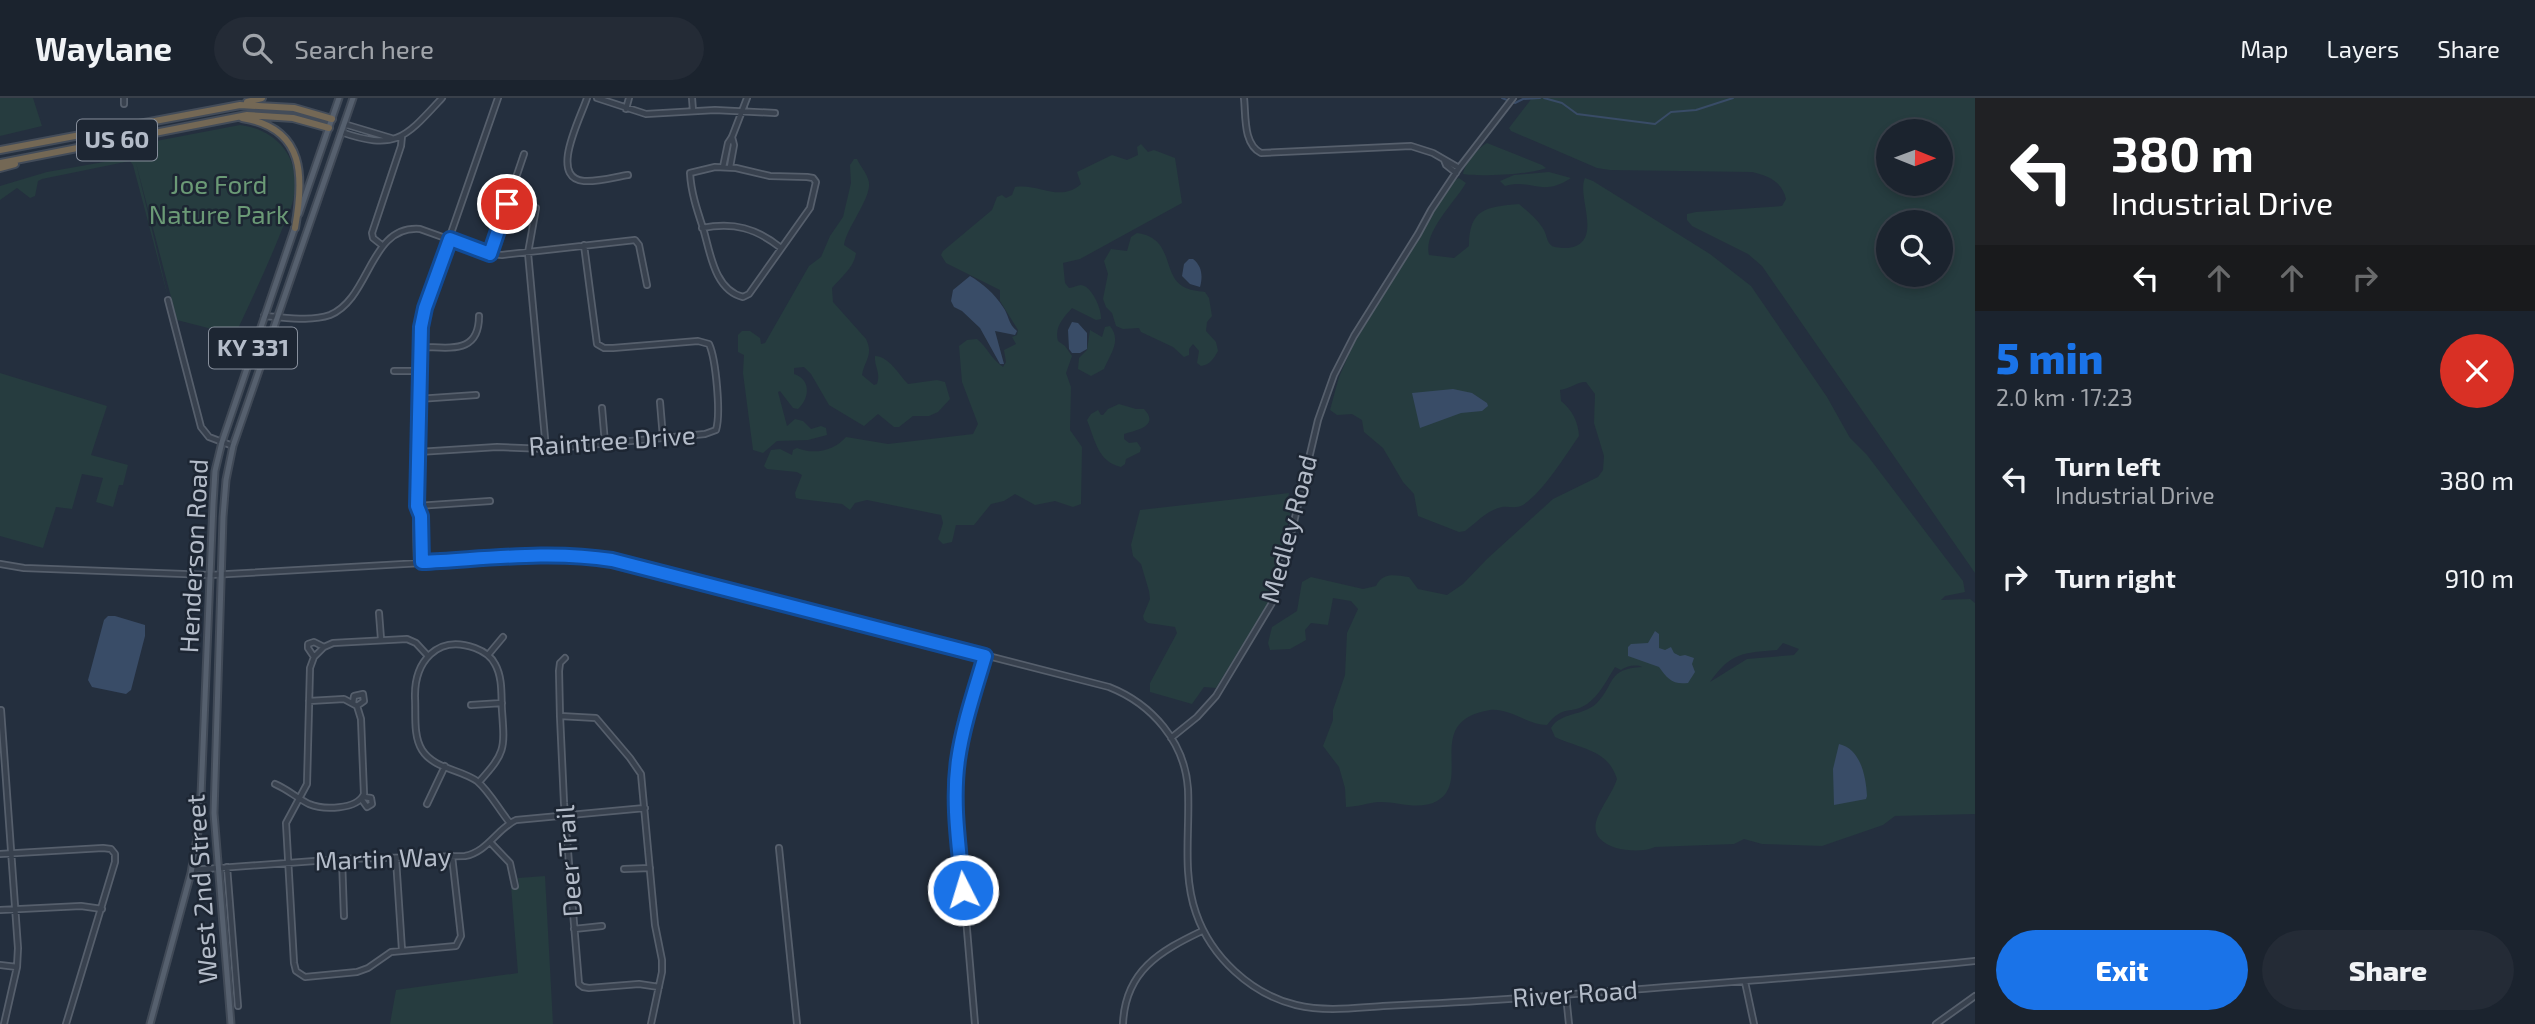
<!DOCTYPE html>
<meta charset="utf-8">
<style>
:root{--surface:#1b232e;--page:#242b36;--text:#f1f3f6;--muted:#a0a4aa;--line:#39404a;--accent:#1a73e8}
body{margin:0;font-family:"Exo 2",sans-serif;background:var(--page);color:var(--text);height:100vh;display:flex;flex-direction:column;font-size:26px;white-space:nowrap}
*{box-sizing:border-box;margin:0}
p{font-size:23px;color:var(--muted)}
.icon{flex:none;width:38px;height:38px;fill:none;stroke:currentColor;stroke-width:2;stroke-linecap:round;stroke-linejoin:round}
.map{position:relative;flex:1;overflow:hidden}
.panel{display:flex;flex-direction:column;background:var(--surface);width:560px}
.panel>*{flex:none}
.banner{background:#202124;color:#fff;overflow:hidden}
.needle{width:46px;rotate:91deg}
.controls{position:absolute;left:1876px;top:21px;display:grid;gap:14px}
.controls a{display:grid;place-items:center;width:77px;height:77px;border-radius:50%;background:var(--surface);box-shadow:0 4px 10px #0003,0 0 0 2px var(--line);font-size:35px}
.pin{position:absolute;display:grid;place-items:center;width:60px;height:60px;color:#fff;margin:-30px;border:4px solid #fff;border-radius:50%;box-shadow:0 2px 7px #0007}
.me{position:absolute;width:77px;margin:-38px;rotate:355deg;stroke-linejoin:round;filter:drop-shadow(0 0 5px #0008)}
.turn{display:flex;align-items:center;gap:24px;height:147px;padding:0 21px;font-size:32px}
.turn .icon{width:91px;height:91px;stroke-width:2.5}
.turn b{display:block;font-size:49px;line-height:60px}
.lanes{display:flex;align-items:center;height:66px;padding:0 21px;background:#0003;justify-content:center;gap:35px;direction:ltr}
.lanes .off{opacity:.35}
.round{display:grid;place-items:center;flex:none;width:74px;height:74px;border-radius:37px;background:var(--page)}
.headline{display:flex;align-items:center;justify-content:space-between;height:119px;padding:0 21px}
h1{font-size:42px;font-weight:800;line-height:52px;color:var(--accent)}
.action{display:flex;gap:14px;margin-top:auto;padding:14px 21px}
.action a{flex:1;height:80px;border-radius:42px;background:var(--accent);color:#fff;font-size:28px;font-weight:800;line-height:80px;text-align:center}
.action a+a{background:var(--page);color:var(--text)}
ul{padding:0;list-style:none}
li{display:flex;align-items:center;gap:21px;height:98px;padding:0 21px}
li div{flex:1}
li b{display:block;font-size:26px}
li em{font-style:normal}
header{display:flex;align-items:center;gap:42px;box-sizing:border-box;height:98px;padding:0 35px;background:var(--surface);border-bottom:2px solid var(--line)}
header strong{font-size:33px}
nav{display:flex;gap:38px;margin-inline-start:auto;font-size:24px}
.search{width:490px;height:63px;background:var(--page);display:flex;align-items:center;gap:18px;box-sizing:border-box;padding:0 24px;border-radius:38px;color:var(--muted);font-size:26px}
main{display:flex;flex:1;min-height:0}
.map>svg:first-child{display:block}
</style>
<header>
<strong>Waylane</strong>
<div class="search"><svg class="icon" aria-label="search" viewBox="0 0 24 24"><circle cx="10" cy="10" r="6"/><path d="M15 15l6 6"/></svg>Search here</div>
<nav><a>Map</a><a>Layers</a><a>Share</a></nav>
</header>
<main>
<div class="map">
<svg width="1975" height="926" viewBox="0 0 1975 926">
<rect width="100%" height="100%" fill="#242f3e"/>
<path fill="#263c3f" fill-rule="evenodd" d="M0,0h33l9,28 -42,10z
M1532,0h443v475l-213,-307 -14,-12 -56,-28 -5,-6v-6l9,-2 86,-6 4,-7c-4,-18 -18,-23 -34,-27l-142,-2 -13,-2 -86,-37 -2,-3zM1888,33h53v53h-53zM1888,124h53v53h-53z
M240,27c32,4 57,27 55,61 0,16 -8,31 -14,46 -14,35 -30,69 -46,103l-58,-15 -41,-157 33,138 -36,-136 -3,-4 -88,18 -4,2 -3,15 -5,2 -13,-10 -17,12v-14l47,-14 74,-13 2,-7 7,-6z
M1487,45l55,22 4,3c-13,6 -67,9 -83,6 2,-11 15,-26 24,-31z
M1141,46l7,8 6,-2 21,8 7,45 -102,56 -17,4 2,20 4,5c4,0 8,-3 12,-3 11,1 21,25 20,34l-5,1 -24,-12c-8,9 -18,19 -14,33l7,5 7,10 -6,17 5,14 -1,43 12,17 -1,57 -8,3 -18,-6 -20,4 -20,-11 -11,7 -13,3 -17,21h-18l-4,17 -9,2 -5,-5 5,-16 -2,-8 -74,-15 -12,3 -5,7 -8,-6 -42,-5 -4,-1 -1,-5 7,-18 -5,-3 -30,-3 -3,-3 7,-16 9,-1 12,6 1,-5 4,-2c17,7 37,3 49,-11l42,7 85,-10 5,-10 -16,-42 -3,-36 8,-6 10,-1c10,8 15,21 26,28l3,-5 -2,-12 12,-6 -4,-7 5,-2 1,-5 -18,-29v-11l-54,-27 -5,-8 2,-4 49,-41 5,-13 5,-2 4,3 6,-3 3,-8c24,-4 45,16 66,-3l-4,-12 35,-17 15,5 11,-5 -1,-8z
M854,61h3c3,7 9,13 11,20 7,15 -21,47 -24,66l12,8c-2,15 -15,24 -24,35l1,14 33,37c8,16 -2,22 -4,36l12,10 3,-1c4,-11 -3,-18 -2,-28 15,1 23,18 33,28l29,-4 8,2 5,17 -12,13 -9,4h-16l-14,11h-5l-16,-13 -14,12 -35,-21 -18,-31 -7,-7 -10,1v6c17,5 16,24 4,35l-5,-1 -13,-17 -2,1 9,34 8,-7 8,2 8,8 10,-3 5,2 1,7 -19,5 -31,1 -14,12 -10,-3 -10,-77 1,-18 -6,-3v-17l4,-4h8l10,7 1,6 4,-1 44,-77 12,-9 9,-21 13,-19 8,-34 -1,-18z
M1549,74l22,6c-30,20 -39,0 -66,8l-5,-5 14,-6z
M1459,80l7,5c-11,19 -43,49 -37,72l25,3 15,-12c0,-38 18,-39 50,-42 8,7 17,14 23,23 5,6 4,15 10,19 5,2 12,2 16,2 37,-5 8,-51 17,-70l8,3 117,73 41,32 76,111 23,41 17,17 96,126 2,11 -20,4 -4,4 29,-1 5,4v211l-80,2 -12,9 -61,21 -60,-2 -18,-5 -10,5 -79,3c-10,5 -28,4 -39,1 -42,-15 -8,-42 1,-69 -9,-30 -37,-30 -62,-42l-4,-9c10,-16 31,-12 45,-24 20,-20 10,-35 46,-37 -6,-3 -16,-1 -21,3l-6,-3c-7,11 -16,29 -28,37 -16,11 -24,0 -40,21 -19,0 -37,-17 -57,-15 -68,11 -17,71 -53,91 -18,10 -41,0 -59,1 -11,1 -21,5 -32,5l-1,-19 -6,-21 -16,-21 10,-26v-10l12,-35 2,-42 11,-24 -7,-8 -18,-3 -5,27 -17,-2 -6,7 1,10 -16,9 -20,1 -2,-7 4,-16 25,-16 5,-29 9,-5 52,12 13,-3c7,-14 18,-11 33,-9l9,12 29,6 16,-11 24,-25 66,-60 45,-22 5,-7 1,-14 -10,-33 1,-29 -9,-12c-10,0 -16,7 -26,8l1,11c11,9 17,20 18,35 -14,20 -36,56 -56,69 -7,4 -14,1 -21,2 -15,3 -26,16 -37,24l-6,1 -41,-16 -4,-22 -11,-12 -20,-34 -19,-16 -2,-12 -10,-6 -15,1 -7,-5 9,-33 14,-32 86,-141 16,-24zM1783,545l16,6 -5,6 -47,4 -37,23c21,-30 33,-29 67,-32z
M1137,135c37,5 25,40 45,53 6,4 16,5 23,6l4,6 3,18 -5,6 -1,9 10,11 2,9c-4,7 -8,14 -17,15l-4,-3 2,-12 -6,-7 -4,5v6l-5,2 -11,-10 -32,-15 -2,-4 -16,1 -7,-3 -4,-13 -6,-6 -3,-8 5,-25 -4,-13 7,-12 16,2 4,-14z
M1110,228c12,15 0,28 -6,43l-13,7 -13,-7 1,-11 8,-8 3,-20 12,7 3,-10z
M0,275l107,33 -16,49 37,10 -5,20h-4l-6,22 -17,-5 7,-24 -21,-4 -10,35 -16,-2 -13,41 -43,-12z
M1119,306l17,5h8c16,17 -7,21 -20,25v5l5,4 8,-1 4,6 -1,4 -14,7 -1,5 -4,3c-23,-5 -26,-27 -34,-47l4,-6 7,-4 3,5h2l5,-6z
M1289,395l-2,12 5,1 -21,92 -55,90 -12,-1 -12,17 -42,-12v-9l27,-50 -2,-6 -27,-4 -4,-3 -1,-4 7,-17 -1,-8 -8,-27 -8,-8 -2,-11 9,-35z
M545,778l8,148h-163l6,-34 122,-17 -7,-87 8,-1 -1,-7z"/>
<path fill="#394c67" d="M1189,161h4c9,7 10,17 7,28l-10,-3 -8,-8 2,-12z
M970,178c12,7 25,18 33,31 6,8 5,17 14,24l-2,4 -20,-4 9,33h-4l-20,-36 -18,-17 -8,-4 -3,-6 2,-11z
M1072,224l6,1 9,10v16l-7,4h-8l-3,-4 -1,-19z
M1453,291l19,4 15,10 1,3 -6,5 -21,2 -41,15 -8,-35z
M108,518h7l30,9v11l-14,54 -5,4 -34,-7 -4,-7 16,-60z
M1655,533l4,3v14l6,2 6,-3 3,6 6,3 5,-1 9,3 -2,6 3,8 -7,11c-16,2 -21,-5 -29,-16l-31,-11v-9l3,-3 17,-1z
M1839,646c22,5 27,33 28,52l-1,3 -32,6 -1,-36z"/>
<g fill="none" stroke-linecap="round" stroke-linejoin="round">
<path stroke="#394c67" stroke-width="2" d="M1502,0l13,5 8,-4 17,-1
M1544,0l18,5 15,11 78,10 16,-12 25,-2 37,-12"/>
<defs>
<path id="minor" d="M587,0c-6,19 -39,80 -3,83 14,1 31,-4 44,-6
M597,0l49,16 69,-4 60,3
M692,0l1,13
M1244,0c2,18 -1,46 17,55l150,-7 22,7 26,15
M124,6v-6
M626,11l3,-11
M344,26l47,14
M341,34c55,19 64,6 101,-34
M1444,62l2,5 10,8
M715,69l21,1 34,8 37,1 6,1 3,4 -6,26 -61,86 -6,3c-29,-7 -33,-46 -40,-69 -6,-18 -12,-36 -13,-55z
M723,69l5,-24 4,-6 15,-39
M730,69l4,-22 -2,-8
M536,110l-8,45 18,196
M702,130c32,-6 54,0 79,20
M383,148l-10,-8 -1,-5 29,-87 1,-10
M490,156l34,-100
M168,202l33,127 8,10 24,9
M264,218c20,1 46,6 66,-1 41,-17 39,-90 90,-86l70,25 12,1 133,-15 4,5 8,40
M420,249c29,0 59,8 59,-31
M394,273h25
M418,301l58,-4
M660,304l3,36
M602,310l3,35
M418,354l79,-5 49,2 159,-15 11,-4c5,-16 0,-71 -7,-86l-11,-3 -85,7h-9l-7,-4 -13,-99
M417,408l73,-5
M418,410l3,8 1,46
M417,465l-1,-46 5,-190 4,-19 73,-210
M0,466l24,4 186,7 336,-19 45,1 30,5 488,125c43,17 76,55 79,102 2,42 -6,84 8,124 15,44 55,81 100,92 29,7 58,3 87,1 42,-2 83,-4 125,-7 156,-12 312,-22 467,-38
M379,515l2,26
M488,557l15,-18
M428,558l-12,-13 -9,-4 -74,4 -9,4 -10,10 -4,11 -3,116 -21,39 8,140 2,8 9,6 52,-5 11,-4 23,-16 65,-6 5,-10 -9,-80
M314,559l-6,-9v-4l6,-2 10,5
M565,560l-5,5 -1,8 1,45 4,87 15,181 4,3 6,1 50,-4 20,3
M353,605l1,-7 9,-2 1,7 -7,5
M471,607l31,-2
M1,612l17,238 -1,19 -13,57
M560,618l36,2 34,40 11,16 14,151 7,35v12l-11,52
M1171,640l26,-21 19,-21 56,-93 10,-30 36,-153 16,-45 20,-39 64,-102 13,-24 28,-42 54,-70
M479,684c26,-29 26,-32 23,-71 -1,-15 1,-33 -7,-47 -4,-8 -12,-13 -20,-16 -38,-14 -61,14 -60,50 1,16 -2,38 7,52 12,19 38,19 55,31 13,11 22,29 33,42
M275,686c12,5 22,14 34,20 14,6 48,6 55,-10l-3,-75 -4,-13 -13,-7 -35,2
M362,702l5,7 5,-3 -1,-6 -7,-1
M427,706l18,-38
M490,744l20,21 5,23
M779,750l18,176
M0,756l103,-6 8,1 4,5v8l-49,162
M342,761l2,57
M396,761l6,91
M227,769l11,139
M624,771l26,-1
M192,772l150,-11 123,-3c22,-4 32,-27 51,-36l129,-12
M0,812l81,-4 21,3
M574,831l28,-3
M0,867l17,2
M1745,884l9,42
M1566,897l3,29
M975,926l-19,-224 4,-52 25,-93
M1123,926c2,-53 37,-73 79,-93
M1936,926l39,-28"/>
<path id="major" d="M299,116l40,-116
M150,926l41,-151 9,-53 13,-316 2,-33 7,-29 73,-215
M231,926l-17,-211 9,-296 3,-37 7,-34 120,-348"/>
<path id="highway" d="M247,4l15,-4
M242,20c64,10 62,60 53,110
M0,52l240,-45 54,3 38,11
M0,65l247,-48 46,3 36,10
M0,70l15,-4"/>
</defs>
<use href="#minor" stroke="#565f6c" stroke-width="8"/>
<use href="#major" stroke="#414a57" stroke-width="9"/>
<use href="#highway" stroke="#434c59" stroke-width="10"/>
<use href="#minor" stroke="#38414e" stroke-width="4.5"/>
<use href="#major" stroke="#56606e" stroke-width="5"/>
<use href="#highway" stroke="#746855" stroke-width="6"/>
</g>
<g fill="none" stroke-linecap="round" stroke-linejoin="round">
<defs>
<path id="route" d="M507,106l-17,50 -40,-15 -25,69 -4,19 -4,179 4,10 1,46c63,-3 128,-12 190,-2l373,96c-10,34 -22,69 -27,104 -6,43 1,87 5,130"/>
</defs>
<use href="#route" stroke="#114b97" stroke-width="18"/>
<use href="#route" stroke="#1a73e8" stroke-width="12"/>
</g>
<g text-anchor="middle" stroke-width="5" stroke-linejoin="round" paint-order="stroke">
<g fill="#1d2633" stroke="#878f9c" stroke-width="2">
<rect x="77" y="21.5" width="80" height="41" rx="5"/>
<rect x="209" y="229.5" width="88" height="41" rx="5"/>
</g>
<g font-size="24" font-weight="bold" fill="#b4bcc9">
<text x="117" y="50">US 60</text>
<text x="253" y="258">KY 331</text>
</g>
<g font-size="26" fill="#6b9a76" stroke="#1d2633">
<text x="219" y="96">Joe Ford<tspan x="219" dy="30">Nature Park</tspan></text>
</g>
<g font-size="26" fill="#b4bcc9" stroke="#1d2633">
<text transform="translate(612 343) rotate(-4)" y="9">Raintree Drive</text>
<text transform="translate(1289 431) rotate(-75)" y="9">Medley Road</text>
<text transform="translate(194 458) rotate(-87)" y="9">Henderson Road</text>
<text transform="translate(383 761) rotate(-2)" y="9">Martin Way</text>
<text transform="translate(569 763) rotate(-94)" y="9">Deer Trail</text>
<text transform="translate(202 791) rotate(-94)" y="9">West 2nd Street</text>
<text transform="translate(1575 896) rotate(-4)" y="9">River Road</text>
</g>
</g>
</svg>
<div class="controls">
<a><svg class="needle" viewBox="-14 -14 28 28"><path d="M0-13l5 13h-10z" fill="#e53935"/><path d="M0 13l5-13h-10z" fill="#a0a4aa"/></svg></a>
<a><svg class="icon" aria-label="search" viewBox="0 0 24 24"><circle cx="10" cy="10" r="6"/><path d="M15 15l6 6"/></svg></a>
</div>
<div class="pin" style="left:507px;top:106px;background:#d93025"><svg class="icon" aria-label="arrive" viewBox="0 0 24 24"><path d="M6 21V4h12l-3 4 3 4H6"/></svg></div>
<svg class="me" style="left:963px;top:792px" viewBox="-20 -20 40 40"><circle r="17" fill="#1a73e8" stroke="#fff" stroke-width="3"/><path d="M0-11L8 9 0 5-8 9z" fill="#fff"/></svg>
</div>
<section class="panel">
<div class="banner">
<div class="turn"><svg class="icon" aria-label="left" viewBox="0 0 24 24"><path d="M17 20v-9H6M10 6l-5 5 5 5"/></svg><div><b>380 m</b>Industrial Drive</div></div>
<div class="lanes"><svg class="icon" aria-label="left" viewBox="0 0 24 24"><path d="M17 20v-9H6M10 6l-5 5 5 5"/></svg><svg class="icon off" aria-label="ahead" viewBox="0 0 24 24"><path d="M12 20V5M6 11l6-6 6 6"/></svg><svg class="icon off" aria-label="ahead" viewBox="0 0 24 24"><path d="M12 20V5M6 11l6-6 6 6"/></svg><svg class="icon off" aria-label="right" viewBox="0 0 24 24"><path d="M7 20v-9h11M14 6l5 5-5 5"/></svg></div>
</div>
<div class="headline"><div><h1>5 min</h1><p>2.0 km · 17:23</p></div><a class="round" style="background:#d93025;color:#fff"><svg class="icon" aria-label="close" viewBox="0 0 24 24"><path d="M6 6l12 12M18 6L6 18"/></svg></a></div>
<ul>
<li><svg class="icon" aria-label="left" viewBox="0 0 24 24"><path d="M17 20v-9H6M10 6l-5 5 5 5"/></svg><div><b>Turn left</b><p>Industrial Drive</p></div><em>380 m</em></li>
<li><svg class="icon" aria-label="right" viewBox="0 0 24 24"><path d="M7 20v-9h11M14 6l5 5-5 5"/></svg><div><b>Turn right</b></div><em>910 m</em></li>
</ul>
<div class="action"><a>Exit</a><a>Share</a></div>
</section>
</main>
